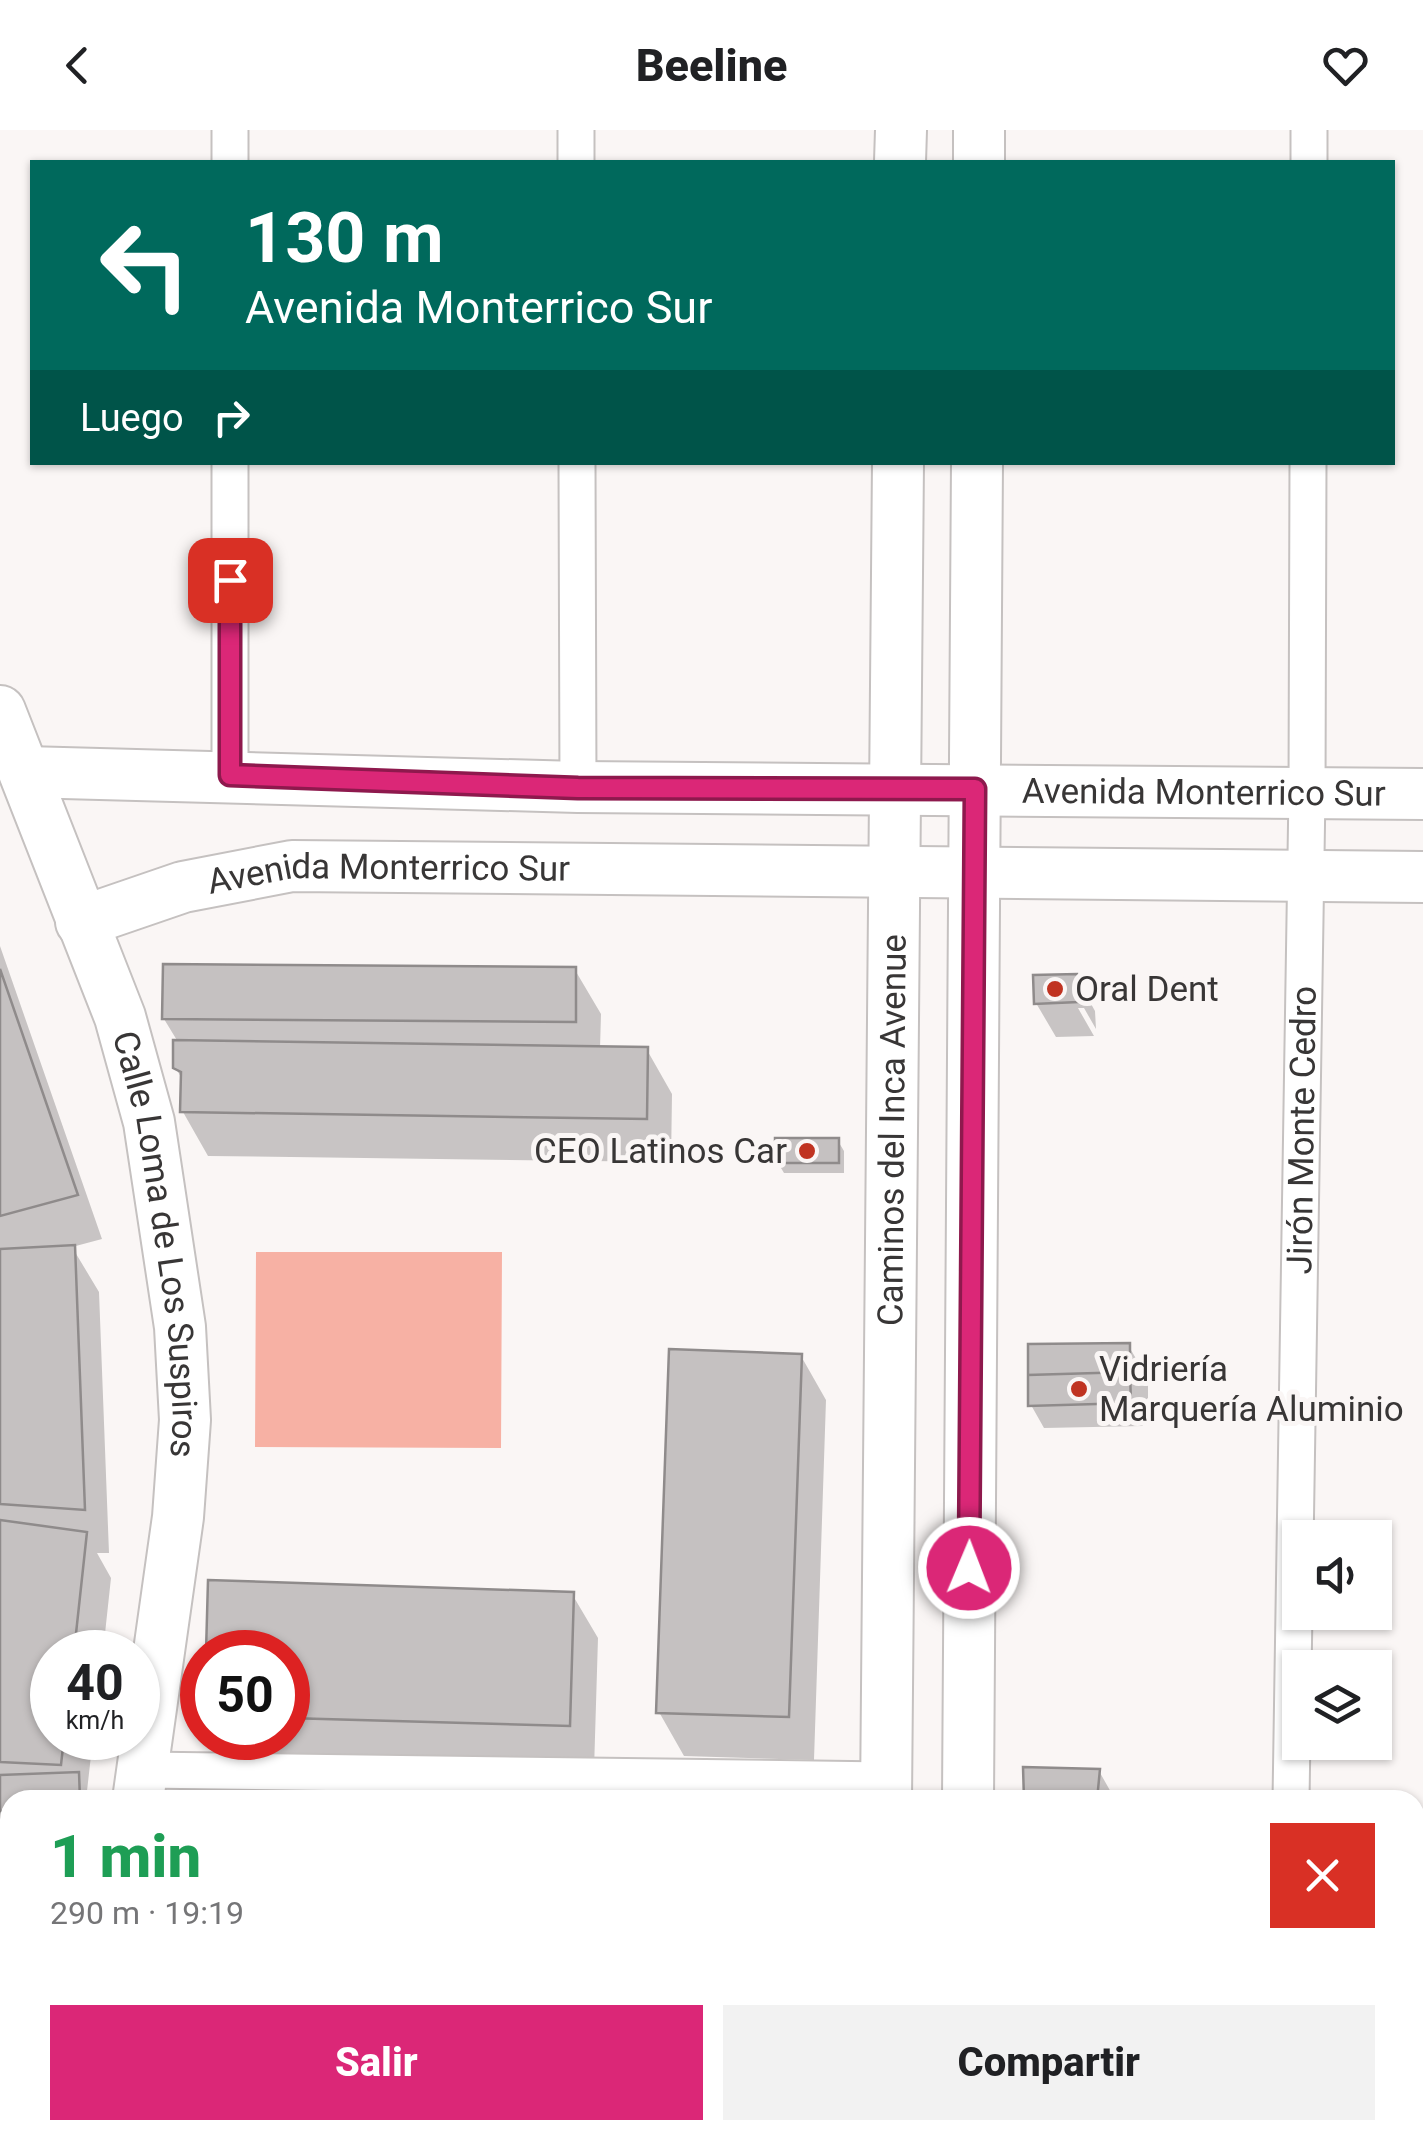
<!DOCTYPE html>
<html lang="es">
<meta charset="utf-8">
<style>
:root{--surface:#fff;--page:#f2f2f2;--text:#202124;--muted:#757577;--accent:#db2777}
body{margin:0;font-family:Roboto,sans-serif;background:var(--page);color:var(--text);height:100vh;display:flex;flex-direction:column;font-size:38px;white-space:nowrap}
*{box-sizing:border-box;margin:0}
p{font-size:32px;color:var(--muted)}
.icon{flex:none;width:55px;height:55px;fill:none;stroke:currentColor;stroke-width:2;stroke-linecap:round;stroke-linejoin:round}
.map{position:relative;flex:1;overflow:hidden}
.drawer{position:absolute;left:0px;top:1660px;width:1425px;height:350px;display:flex;flex-direction:column;background:var(--surface);border-radius:30px 30px 0 0;box-shadow:0 2px 8px #0004}
.drawer>*{flex:none}
.banner{position:absolute;left:30px;top:30px;width:1365px;height:305px;border-radius:0px;box-shadow:0 2px 8px #0004;background:#00695c;color:#fff;overflow:hidden}
.fabs{position:absolute;left:1282px;top:1390px;display:grid;gap:20px}
.fabs a{display:grid;place-items:center;width:110px;height:110px;border-radius:0px;background:var(--surface);box-shadow:0 2px 8px #0004;font-size:50px}
.speed{position:absolute;left:30px;top:1500px;display:flex;gap:20px;font-size:50px;font-weight:700;text-align:center}
.speed>*{display:grid;place-content:center;width:130px;height:130px;border-radius:50%;background:var(--surface);box-shadow:0 2px 8px #0004;line-height:1}
.speed small{font-size:25px;font-weight:400}
.speed .limit{border:15px solid #d22;background:#fff;color:#111}
.pin{position:absolute;display:grid;place-items:center;width:85px;height:85px;color:#fff;margin:-42px;border-radius:20px;box-shadow:0 5px 15px #0006}
.me{position:absolute;width:110px;margin:-55px;rotate:1deg;stroke-linejoin:round;filter:drop-shadow(0 0 8px #0008)}
.turn{display:flex;align-items:center;gap:35px;height:210px;padding:0 50px;font-size:45px}
.turn .icon{width:130px;height:130px;stroke-width:2.5}
.turn b{display:block;font-size:70px;line-height:85px}
.then{display:flex;align-items:center;height:95px;padding:0 50px;background:#0003;gap:20px;font-size:38px}
.round{display:grid;place-items:center;flex:none;width:105px;height:105px;border-radius:0px;background:var(--page)}
.overview{display:flex;align-items:center;justify-content:space-between;height:170px;padding:0 50px}
h1{font-size:60px;font-weight:800;line-height:75px;color:#1e9e55}
.cta{display:flex;gap:20px;margin-top:auto;padding:20px 50px}
.cta a{flex:1;height:115px;border-radius:0px;background:var(--accent);color:#fff;font-size:40px;font-weight:800;line-height:115px;text-align:center}
.cta a+a{background:var(--page);color:var(--text)}
header{display:flex;justify-content:space-between;align-items:center;height:130px;padding:0 50px;background:var(--surface);font-size:45px;font-weight:800}
.map>svg:first-child{display:block}
</style>
<header><svg class="icon" aria-label="back" viewBox="0 0 24 24"><path d="M15 5l-7 7 7 7"/></svg>Beeline<svg class="icon" aria-label="heart" viewBox="0 0 24 24"><path d="M12 20l-8-8c-3-5 5-10 8-4 3-6 11-1 8 4z"/></svg></header>
<div class="map">
<svg width="1423" height="2010" viewBox="0 0 1423 2010">
<rect width="100%" height="100%" fill="#faf6f5"/>
<path fill="#f7b1a4" d="M256,1122h246l-1,196 -246,-1z
M10,1827v173h41l-1,10h-50v-182z"/>
<path fill="#0003" d="M0,816l102,293 -30,8 27,45 10,261h-12l14,25 -8,74h-51v86h41l-6,53 4,9h-81v33h-10z
M575,840l26,44 -1,35 47,1 25,44 -1,68 -463,-6 -25,-44 1,-30 -9,-15 3,-25 -14,-23z
M1076,847l19,34 1,18 -12,-21h-6l16,28 -38,1 -20,-34z
M838,1011l6,10v22h-60l-6,-10z
M1128,1215l20,34v27h-6l1,20 -99,2 -13,-23z
M801,1226l25,44 -12,360 -130,-4 -25,-44z
M211,1453l361,11 26,44 -4,132 -362,-12 -13,-20h69v-86h-80z
M1099,1641l13,23 -1,6h-85z"/>
<path fill="#c5c1c1" stroke="#8f8b8b" stroke-width="2.5" d="M163,834l413,3v55l-414,-3z
M0,839l78,226 -78,21z
M1077,844l1,28 -44,2 -1,-29z
M173,910l475,7 -1,72 -467,-7 1,-40 -8,-4z
M775,1008h64v25h-64z
M75,1115l10,265 -85,-6v-255z
M1130,1213v29l-102,3v-31z
M669,1219l133,5 -13,363 -133,-4z
M1130,1242l1,31 -103,3v-31z
M0,1390l87,12 -13,120h-22v86h12l-3,27 -61,-3z
M208,1450l366,12 -4,134 -282,-8v-66h-82z
M1023,1637l77,2 -3,31h-73z
M79,1642l1,28h-70v11h-10v-36z"/>
<g fill="none" stroke-linecap="round" stroke-linejoin="round">
<defs>
<path id="lane" d="M0,1811l10,-1"/>
<g id="street">
<path d="M230,0v32"/>
<path d="M576,0v32"/>
<path d="M1309,32v-32"/>
<path d="M230,332v313"/>
<path d="M577,332l1,325"/>
<path d="M145,1640l741,10"/>
<path id="s1" d="M1291,1670l16,-1007 1,-331"/>
<path d="M1286,2010v-10"/>
</g>
<g id="secondary">
<path d="M900,32l1,-32"/>
<path d="M979,32v-32"/>
<path id="s2" d="M0,581l120,306 29,105 31,205 5,93 -7,97 -40,283"/>
<path id="s3" d="M26,642l552,15 845,7"/>
<path id="s4" d="M81,792l102,-35 109,-21 1131,11"/>
<path id="s5" d="M886,1670l12,-1338"/>
<path d="M968,1670l9,-1338"/>
<path d="M82,2010v-10"/>
<path d="M883,2010v-10"/>
<path d="M965,2010v-10"/>
</g>
</defs>
<use href="#lane" stroke="#c5c1c0" stroke-width="21"/>
<use href="#street" stroke="#c5c1c0" stroke-width="39"/>
<use href="#secondary" stroke="#c5c1c0" stroke-width="54"/>
<use href="#lane" stroke="#fff" stroke-width="18"/>
<use href="#street" stroke="#fff" stroke-width="35"/>
<use href="#secondary" stroke="#fff" stroke-width="50"/>
</g>
<g fill="none" stroke-linecap="round" stroke-linejoin="round">
<defs>
<path id="route" d="M230,450v195l348,13 397,1 -6,779"/>
</defs>
<use href="#route" stroke="#8e194d" stroke-width="25"/>
<use href="#route" stroke="#db2777" stroke-width="18"/>
</g>
<g fill="#c03321" stroke="#faf6f5" stroke-width="4">
<circle cx="1055" cy="859" r="10"/>
<circle cx="807" cy="1021" r="10"/>
<circle cx="1079" cy="1259" r="10"/>
</g>
<g text-anchor="middle" stroke-width="10" stroke-linejoin="round" paint-order="stroke">
<g font-size="35" fill="#383636" stroke="#faf6f5">
<text dy="12" stroke="none"><textPath href="#s3" startOffset="1178">Avenida Monterrico Sur</textPath></text>
<text dy="12" stroke="none"><textPath href="#s4" startOffset="315">Avenida Monterrico Sur</textPath></text>
<text dy="12" stroke="none"><textPath href="#s5" startOffset="670">Caminos del Inca Avenue</textPath></text>
<text dy="12" stroke="none"><textPath href="#s1" startOffset="670">Jirón Monte Cedro</textPath></text>
<text dy="12" stroke="none"><textPath href="#s2" startOffset="560">Calle Loma de Los Suspiros</textPath></text>
</g>
<g font-size="35" fill="#383636" stroke="#faf6f5" text-anchor="start">
<text x="1075" y="871">Oral Dent</text>
<text x="787" y="1033" text-anchor="end">CEO Latinos Car</text>
<text x="1099" y="1251">Vidriería<tspan x="1099" dy="40">Marquería Aluminio</tspan></text>
</g>
</g>
</svg>
<div class="fabs">
<a><svg class="icon" aria-label="sound" viewBox="0 0 24 24"><path d="M4 9h4l5-4v14l-5-4H4zM17 9q2 3 0 6"/></svg></a>
<a><svg class="icon" aria-label="layers" viewBox="0 0 24 24"><path d="M12 4l9 5-9 5-9-5zM3 14l9 5 9-5"/></svg></a>
</div>
<div class="speed"><div>40<small>km/h</small></div><div class="limit">50</div></div>
<div class="pin" style="left:230px;top:450px;background:#d93025"><svg class="icon" aria-label="arrive" viewBox="0 0 24 24"><path d="M6 21V4h12l-3 4 3 4H6"/></svg></div>
<svg class="me" style="left:969px;top:1438px" viewBox="-20 -20 40 40"><circle r="17" fill="#db2777" stroke="#fff" stroke-width="3"/><path d="M0-11L8 9 0 5-8 9z" fill="#fff"/></svg>
<div class="banner">
<div class="turn"><svg class="icon" aria-label="left" viewBox="0 0 24 24"><path d="M17 20v-9H6M10 6l-5 5 5 5"/></svg><div><b>130 m</b>Avenida Monterrico Sur</div></div>
<div class="then">Luego<svg class="icon" aria-label="right" viewBox="0 0 24 24"><path d="M7 20v-9h11M14 6l5 5-5 5"/></svg></div>
</div>
<section class="drawer">
<div class="overview"><div><h1>1 min</h1><p>290 m · 19:19</p></div><a class="round" style="background:#d93025;color:#fff"><svg class="icon" aria-label="close" viewBox="0 0 24 24"><path d="M6 6l12 12M18 6L6 18"/></svg></a></div>
<div class="cta"><a>Salir</a><a>Compartir</a></div>
</section>
</div>
